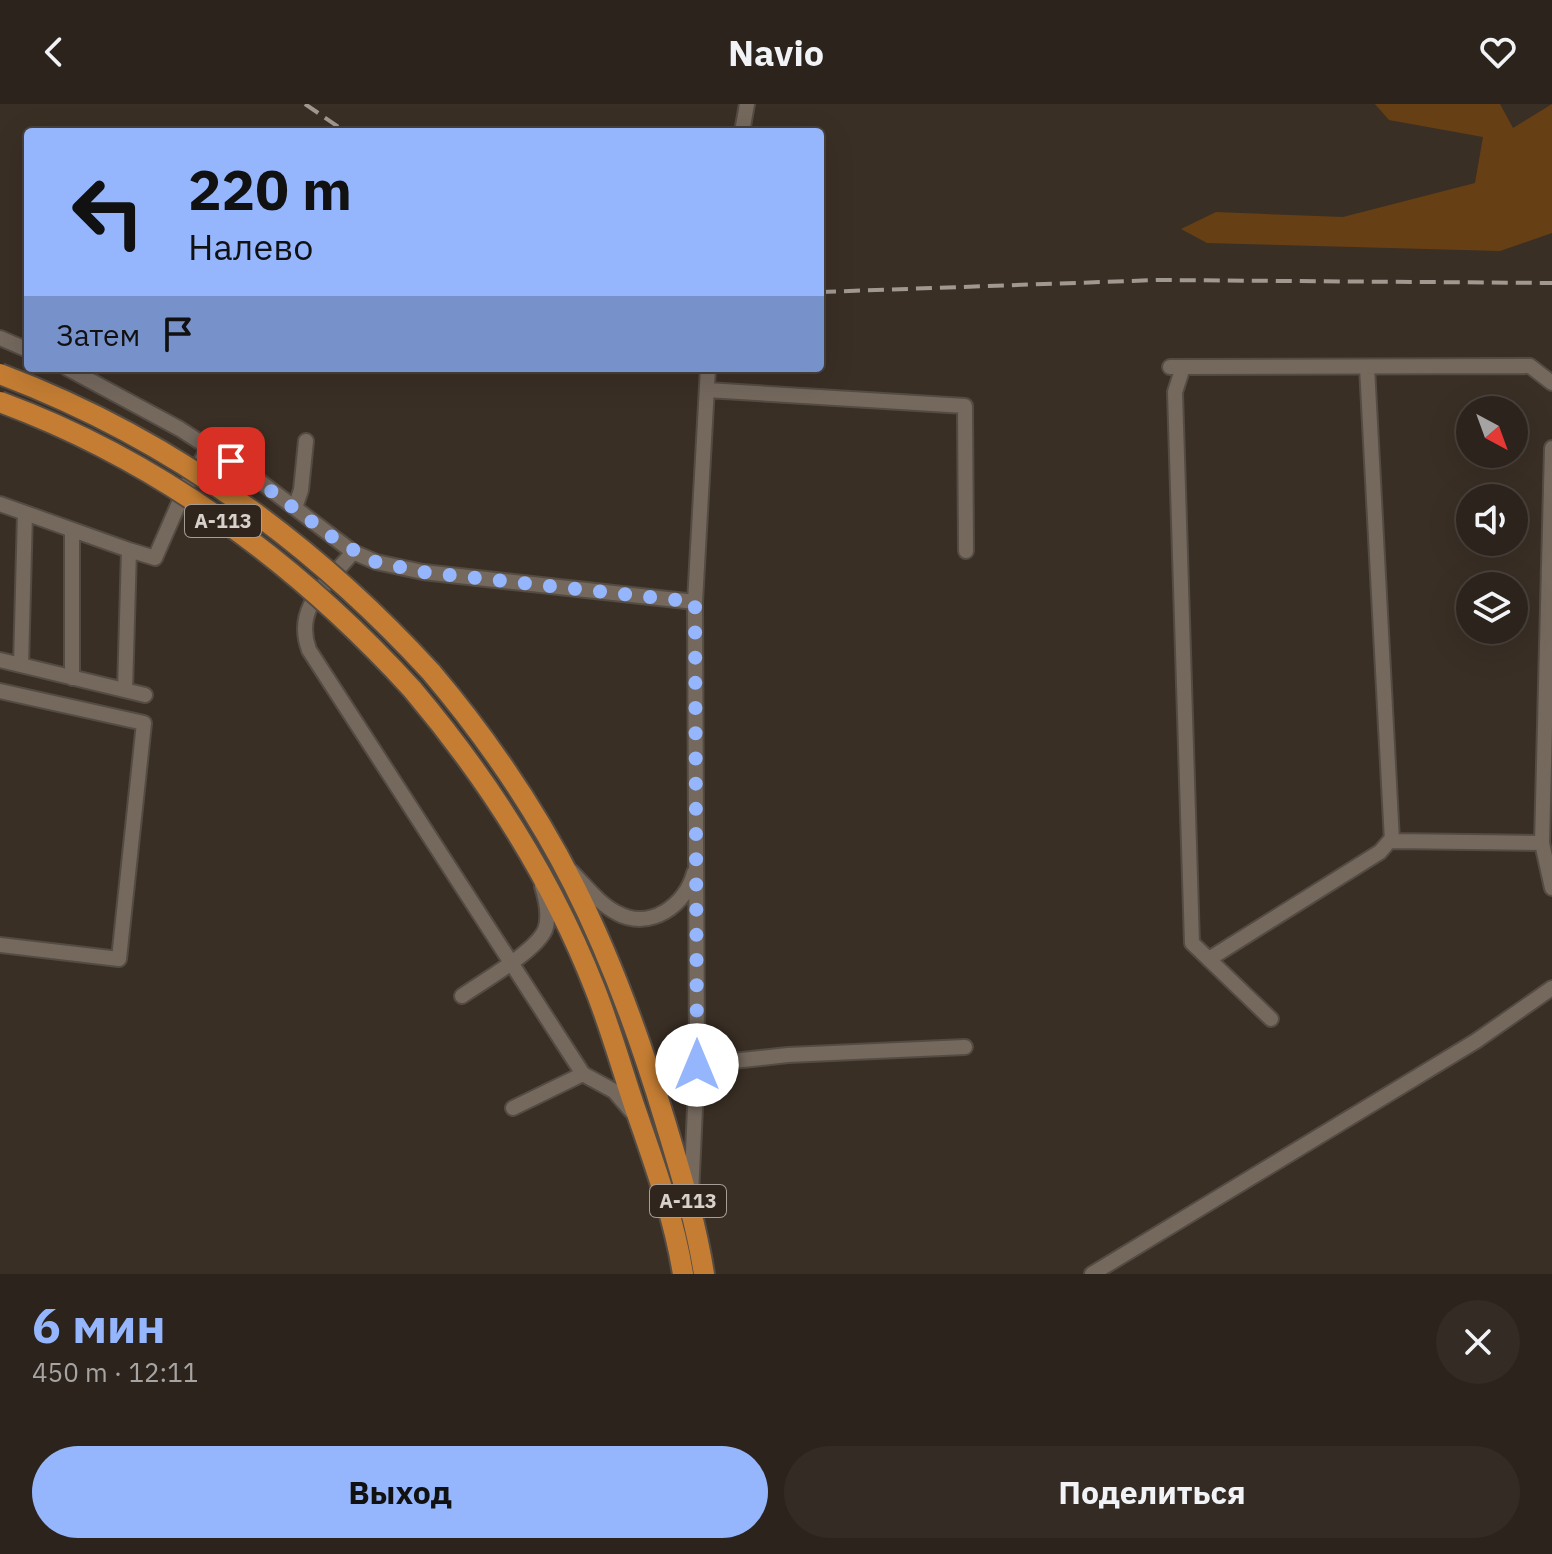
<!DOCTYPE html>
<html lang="ru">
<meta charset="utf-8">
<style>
:root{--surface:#2c231c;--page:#342b25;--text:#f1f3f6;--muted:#a6a4a3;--line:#48403b;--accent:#95b6fd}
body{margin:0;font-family:"IBM Plex Sans",sans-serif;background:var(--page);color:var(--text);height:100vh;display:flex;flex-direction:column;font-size:30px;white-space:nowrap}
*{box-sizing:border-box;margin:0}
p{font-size:26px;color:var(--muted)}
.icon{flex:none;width:44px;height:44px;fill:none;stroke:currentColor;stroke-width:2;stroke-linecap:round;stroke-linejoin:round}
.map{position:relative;height:1170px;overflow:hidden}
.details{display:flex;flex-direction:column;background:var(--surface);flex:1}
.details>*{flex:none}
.hud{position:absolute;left:24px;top:24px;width:800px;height:244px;border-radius:8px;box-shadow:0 8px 32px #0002,0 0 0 2px var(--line);background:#95b6fd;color:#111;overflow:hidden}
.needle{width:52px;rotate:139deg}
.controls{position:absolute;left:1456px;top:292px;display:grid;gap:16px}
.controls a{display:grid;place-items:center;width:72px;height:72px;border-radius:50%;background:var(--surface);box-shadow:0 8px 32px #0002,0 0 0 2px var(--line);font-size:40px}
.pin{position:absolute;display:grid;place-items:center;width:68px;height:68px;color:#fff;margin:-34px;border-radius:16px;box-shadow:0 4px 12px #0006}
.me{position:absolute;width:88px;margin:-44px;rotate:0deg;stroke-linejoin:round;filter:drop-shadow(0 0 6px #0008)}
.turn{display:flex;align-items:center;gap:28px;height:168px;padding:0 32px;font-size:36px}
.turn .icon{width:104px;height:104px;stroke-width:2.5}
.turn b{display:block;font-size:56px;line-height:68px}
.then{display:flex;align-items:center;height:76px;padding:0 32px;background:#0003;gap:16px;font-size:30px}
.round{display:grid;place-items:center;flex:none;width:84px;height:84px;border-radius:42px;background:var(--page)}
.headline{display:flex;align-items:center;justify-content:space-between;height:136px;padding:0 32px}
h1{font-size:48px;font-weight:800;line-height:60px;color:var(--accent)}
.primary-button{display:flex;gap:16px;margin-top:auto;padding:16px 32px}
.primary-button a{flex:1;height:92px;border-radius:48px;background:var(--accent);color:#111;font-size:32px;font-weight:800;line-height:92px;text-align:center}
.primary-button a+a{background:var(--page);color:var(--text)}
header{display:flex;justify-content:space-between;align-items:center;height:104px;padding:0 32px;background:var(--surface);font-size:36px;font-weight:800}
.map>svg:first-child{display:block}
</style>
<header><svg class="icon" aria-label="back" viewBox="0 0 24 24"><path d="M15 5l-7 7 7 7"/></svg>Navio<svg class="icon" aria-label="heart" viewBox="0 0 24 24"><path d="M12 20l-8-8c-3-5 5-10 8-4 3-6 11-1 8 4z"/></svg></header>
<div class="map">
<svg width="1552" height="1170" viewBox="0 0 1552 1170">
<rect width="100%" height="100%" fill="#3a2f25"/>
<path fill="#673f14" d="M1375,0h125l13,24 39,-24v129l-52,18 -293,-8 -26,-14 35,-17 127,5 132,-34 8,-46 -94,-17z"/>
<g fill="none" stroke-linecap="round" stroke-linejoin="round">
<defs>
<path id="minor" d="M742,28l5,-28
M0,234l28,12
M1170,263l360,-1 22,17
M1183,263l-8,25 17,551 79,76
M1367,263l25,474 150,2
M67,264l113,61 78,51 95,72 23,10 47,10 272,30
M707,286l258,16 1,145
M1552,344l-10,395 10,45
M0,400l129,46 -4,140
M295,404l6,-18 5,-49
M129,446l26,8 31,-71 23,-40
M353,448c-25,31 -60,55 -44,98l274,424 31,17 17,20
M0,556l145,35
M21,561l4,-152
M72,574v-148
M0,587l144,32 -25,236 -119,-14
M571,767c14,14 28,33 46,42 33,18 69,-8 77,-40
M1209,855l171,-107 12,-14
M462,892c21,-15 73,-44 83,-66 5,-13 1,-31 -3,-44
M697,961l91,-10 177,-8
M513,1004l70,-34
M691,1091l6,-130 -2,-463 13,-234
M1092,1170l384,-233 76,-53"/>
<path id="highway" d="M431,568c120,142 181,273 234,449 15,50 31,101 39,153
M412,585c76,90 140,190 183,300 15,38 26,77 39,116 19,55 40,112 49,169"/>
</defs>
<use href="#minor" stroke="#544b43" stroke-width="18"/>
<use href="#highway" stroke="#544b43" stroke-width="24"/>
<use href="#minor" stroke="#75695e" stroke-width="14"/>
<use href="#highway" stroke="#c47d33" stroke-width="20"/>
<path stroke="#a19991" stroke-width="4" stroke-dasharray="16 8" stroke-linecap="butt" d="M305,0l41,28
M820,188l338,-12 394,3"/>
<defs>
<path id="highway-bridge" d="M0,270c167,63 311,167 431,298
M0,298c160,59 298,162 412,287"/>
</defs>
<use href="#highway-bridge" stroke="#544b43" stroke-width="24" stroke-linecap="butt"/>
<use href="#highway-bridge" stroke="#c47d33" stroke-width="20"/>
</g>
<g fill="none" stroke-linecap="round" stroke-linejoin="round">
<path stroke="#95b6fd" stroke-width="14" stroke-dasharray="0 25.2" d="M231,357l108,81 37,20 47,10 272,30 2,463"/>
</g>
<g text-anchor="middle" stroke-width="8" stroke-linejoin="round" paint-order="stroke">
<g fill="#30251c" stroke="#a69d96" stroke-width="2">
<rect x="185" y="401" width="76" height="32" rx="6"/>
<rect x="650" y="1081" width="76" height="32" rx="6"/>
</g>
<g font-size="20" font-weight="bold" fill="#d8d1cb">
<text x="223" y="424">А-113</text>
<text x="688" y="1104">А-113</text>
</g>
</g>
</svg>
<div class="controls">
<a><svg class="needle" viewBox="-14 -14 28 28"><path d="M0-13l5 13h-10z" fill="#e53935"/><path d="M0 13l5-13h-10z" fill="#a6a4a3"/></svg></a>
<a><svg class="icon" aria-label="sound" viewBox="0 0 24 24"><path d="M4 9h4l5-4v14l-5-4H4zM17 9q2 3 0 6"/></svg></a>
<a><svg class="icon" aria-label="layers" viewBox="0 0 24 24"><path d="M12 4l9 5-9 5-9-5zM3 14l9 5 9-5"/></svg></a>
</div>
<div class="pin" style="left:231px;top:357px;background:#d93025"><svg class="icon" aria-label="arrive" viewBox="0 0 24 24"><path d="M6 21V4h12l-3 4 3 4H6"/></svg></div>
<svg class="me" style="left:697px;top:961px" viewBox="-20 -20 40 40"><circle r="19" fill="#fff"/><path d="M0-13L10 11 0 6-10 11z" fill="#95b6fd"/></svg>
<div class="hud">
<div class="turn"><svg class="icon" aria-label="left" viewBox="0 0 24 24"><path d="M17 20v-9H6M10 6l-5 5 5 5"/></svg><div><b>220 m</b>Налево</div></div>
<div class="then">Затем<svg class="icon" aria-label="arrive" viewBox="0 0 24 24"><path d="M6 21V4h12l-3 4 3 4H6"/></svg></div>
</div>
</div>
<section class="details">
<div class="headline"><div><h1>6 мин</h1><p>450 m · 12:11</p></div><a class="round"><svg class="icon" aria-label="close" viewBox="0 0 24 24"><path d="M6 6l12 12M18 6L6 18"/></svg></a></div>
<div class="primary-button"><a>Выход</a><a>Поделиться</a></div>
</section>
